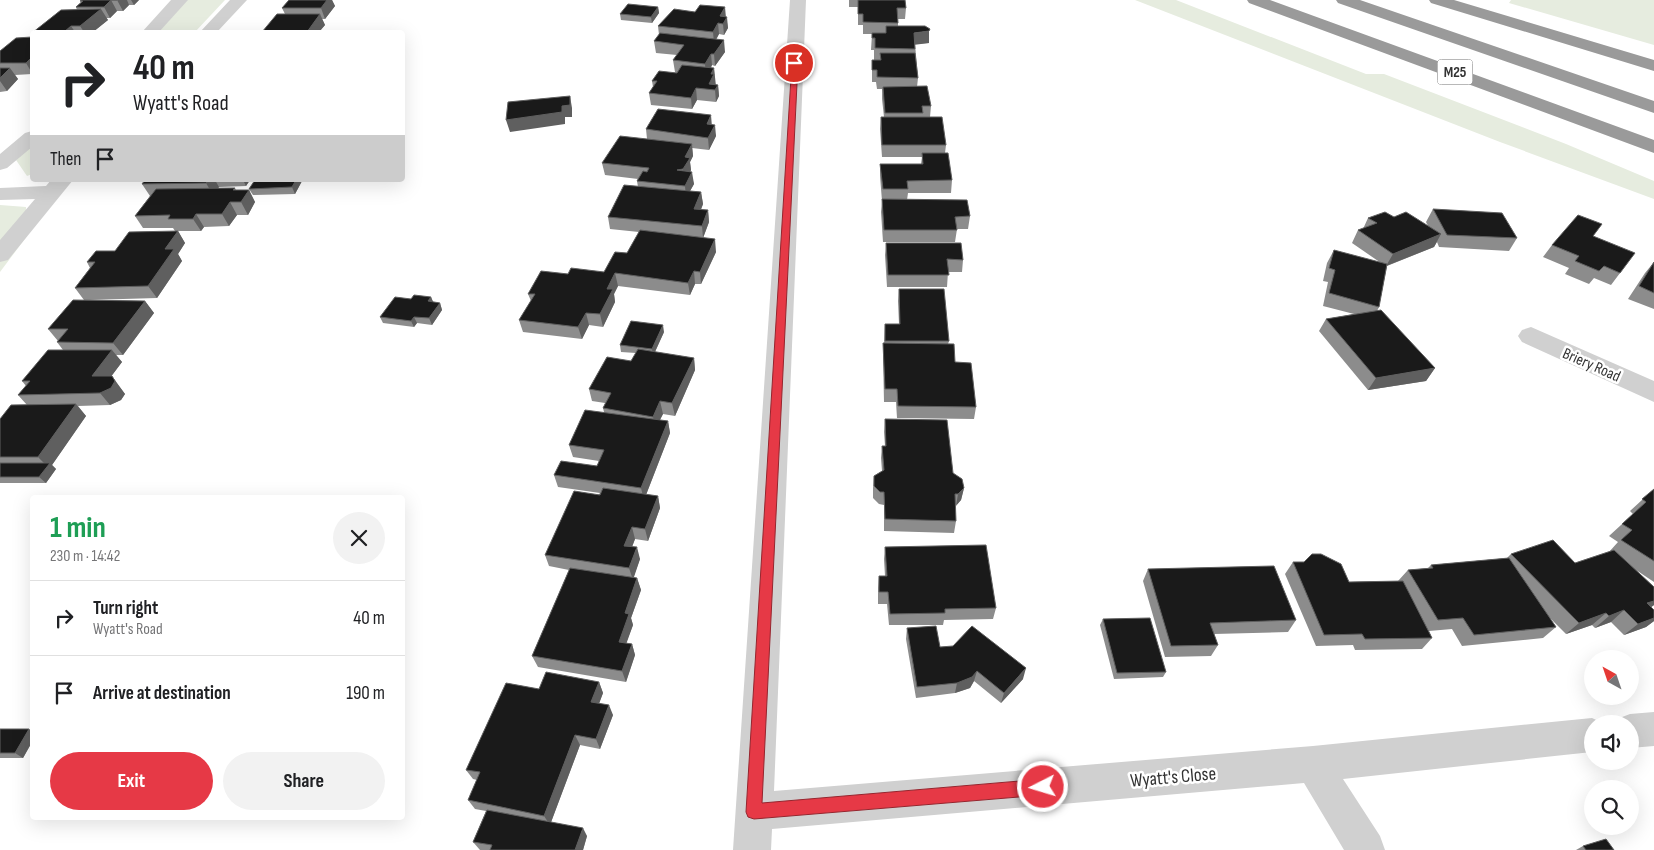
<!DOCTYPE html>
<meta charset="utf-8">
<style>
:root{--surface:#fff;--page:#f2f2f2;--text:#202124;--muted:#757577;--line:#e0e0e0;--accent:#e63946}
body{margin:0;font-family:"Sofia Sans Condensed",sans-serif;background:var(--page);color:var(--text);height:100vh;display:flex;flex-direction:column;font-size:19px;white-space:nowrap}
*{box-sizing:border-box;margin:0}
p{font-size:16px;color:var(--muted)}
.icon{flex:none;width:28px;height:28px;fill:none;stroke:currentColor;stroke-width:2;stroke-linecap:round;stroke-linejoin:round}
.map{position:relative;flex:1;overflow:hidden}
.drawer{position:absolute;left:30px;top:495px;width:375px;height:325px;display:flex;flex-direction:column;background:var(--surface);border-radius:5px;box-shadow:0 5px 20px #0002}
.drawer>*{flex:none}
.hud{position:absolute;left:30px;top:30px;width:375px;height:152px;border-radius:5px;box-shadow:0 5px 20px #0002;background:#fff;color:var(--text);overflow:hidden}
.needle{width:32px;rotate:320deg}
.controls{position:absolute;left:1584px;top:650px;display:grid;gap:10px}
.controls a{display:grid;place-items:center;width:55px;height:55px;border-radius:50%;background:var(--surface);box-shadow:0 5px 20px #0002;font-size:25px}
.pin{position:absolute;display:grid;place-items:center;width:42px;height:42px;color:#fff;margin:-21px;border:2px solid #fff;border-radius:50%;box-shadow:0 1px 5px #0007}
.me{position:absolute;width:55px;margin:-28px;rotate:265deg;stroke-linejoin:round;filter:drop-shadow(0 0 4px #0008)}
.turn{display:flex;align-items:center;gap:18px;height:105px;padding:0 20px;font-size:22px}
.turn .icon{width:65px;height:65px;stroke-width:2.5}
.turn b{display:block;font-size:35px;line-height:42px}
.then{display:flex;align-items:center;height:48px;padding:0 20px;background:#0003;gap:10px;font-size:19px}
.round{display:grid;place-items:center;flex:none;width:52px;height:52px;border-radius:26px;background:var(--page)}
.headline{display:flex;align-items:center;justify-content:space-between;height:85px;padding:0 20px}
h1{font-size:30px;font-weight:700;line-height:38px;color:#1e9e55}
.primary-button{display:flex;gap:10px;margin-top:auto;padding:10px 20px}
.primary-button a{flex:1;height:58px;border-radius:30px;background:var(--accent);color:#fff;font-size:20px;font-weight:700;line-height:58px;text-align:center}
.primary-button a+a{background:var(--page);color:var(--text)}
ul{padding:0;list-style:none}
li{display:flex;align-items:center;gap:15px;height:75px;padding:0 20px;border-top:1px solid var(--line)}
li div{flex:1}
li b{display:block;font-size:19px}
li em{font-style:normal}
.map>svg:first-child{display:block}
</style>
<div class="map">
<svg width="1654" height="850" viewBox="0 0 1654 850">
<rect width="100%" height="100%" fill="#fff"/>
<path fill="#e6ecdf" d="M186,0h39l-30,32h-39z
M1135,0h41l190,74h18l182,70 88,37v18l-154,-57z
M1511,0h143v45l-145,-42z
M32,145v29l-5,2 -11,-16z
M0,205l26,2 1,29 -27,36z"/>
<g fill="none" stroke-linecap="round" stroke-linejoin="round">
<path fill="#d0d0d0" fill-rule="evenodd" d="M171,0h17l-29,32h-17z
M230,0h17l-30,32h-17z
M790,0h16l-32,791 539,-45 279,-28 13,6h-13v28l-249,27 37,57 5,14h-41l-40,-67 -532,46 -1,21h-38z
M32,131v16l-25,21 -7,2v-16l25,-21z
M51,180h22l-65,80 -8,2v-22l35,-41 -35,1v-12l46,-2z
M1531,327l123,54v21l-132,-60 -4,-6 4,-6z
M1654,712v34l-24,2v-24h-15l2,-5 13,-5z"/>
<path fill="#9a9a9a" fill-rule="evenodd" d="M1247,0h23l384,140v13l-405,-150z
M1336,0h24l294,101v12l-316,-110z
M1429,0h25l200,60v11l-223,-68z"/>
</g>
<path fill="#8c8c8c" d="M82,0h57l-5,5h-5l-6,6h-6l-7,7h-4l2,2 -15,12h-61v3v-2l29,-23h16l-1,-3 5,-5 -1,-1z
M289,0h43l3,6 -10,13h-3l3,6 -6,7h-57l23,-18 -3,-6z
M849,0h56l1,8 -1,11h-7v7l31,17 -14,1 3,34 -1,9 14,19 -1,11 16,28 -1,8 7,27 -1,13h-43l-1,7 63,16 -2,13h-11l-2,13h-72l-2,-30 1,-11 -2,-25v-12h41l1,-7h-40l-2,-28 1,-12h3l-2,-18v-10h-5l-1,-7h-4v-22h2v-10h-3l1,-16h-9v-9h-5v-18h-9z
M658,7l1,6 -7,10 -31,-3 -1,-6z
M726,17l2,11 -4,7 -5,-1 -3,6 9,12 -10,14 -3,-1 -1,3h3l1,16 3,1 1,11 -3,6 -19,-2 -5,9 -41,-4 -2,-12 4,-6 -1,-6 25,-9h-2l-2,-12 4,-5 -21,-2 -2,-12 5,-6 -1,-9z
M32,37v37l-17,1 3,4 -11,12 -7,1v-41z
M712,124l4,12 -7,14 -17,-2 1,8 -3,6 1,8 -1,2 4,12 -4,7 11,1 2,12 -2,6h7l1,12 -6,16 13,14 -15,32h-6l-5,11 -72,-9 -4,8 1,8 -12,25 -14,-2 -7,14 -59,-7 -4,-12 12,-19 -3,-7 40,-20 36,-2 23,-19 12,-21 -29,-3 -2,-12 30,-30 -1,-6 1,-2 -33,-4 -3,-12 45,-24 -1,-10z
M145,180h105l-4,6 -27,1 -1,1h17l1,2h13l6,12 -7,13h-11l-8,11 -25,1 -3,4h-23l7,12 -7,11 4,7 -25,37 -68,2 56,1 9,12 -31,42h-7l6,7 -11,14 14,18 -4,6 -11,5 -32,1 8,10 -34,49 4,4 -10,14h-46v-64l27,-14 -9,-10 8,-9 -4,-5 41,-31 -6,-8 1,-1 -10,-12 36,-29 -9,-12 15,-20 -3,-6 28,-11 60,-20 -2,-3h-30l-8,-12 15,-20 -8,-12z
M255,180h46l1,1 -7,13 -42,1 -4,-6z
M1433,209l84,29 -8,13 -70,-4 -2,-5 -3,5 -47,19 -8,41 -2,4 58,57 -9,13 -58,9 -49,-59 7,-12 28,-5 -31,-8 5,-24 -5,-1 4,-18 7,-13 47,13 -29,-20 6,-13 5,-1 5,-11 26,-1 34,9 -2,-4z
M1602,224l-9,12 27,37 -9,12 -17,-7 -5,6 -24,-10 4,-6 -26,-11 9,-12z
M886,243l77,17 -1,12h-14l-1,15h-60l-2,-32z
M1654,262v47l-26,-10 17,-26z
M899,289l50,52 -1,3 7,18 21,45 -2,12 -77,-1 -1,-16h-12l-1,-46v-13h1l1,-19h14l-1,-23z
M431,297l2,5 7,1 2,7 -10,15 -15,-2 -3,4 -31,-4 -3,-6 31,-18z
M664,332l-9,20 39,6 1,12 -20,46 -12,-2 -3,6 8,1 2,12 -24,62 12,1 2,12 -12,33 -13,-2 -3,8 8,12 -7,19h4l4,12 -10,28 2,7 -7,18 6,1 3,11 -9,27 -88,-15 -6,-11 37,-86 -20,-4 -4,-11 55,-62 -42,-6 -4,-12 43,-9 2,-5 -26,-4 -4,-12 35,-33 -1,-4 2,-5 -13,-2 -3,-12 42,-28 5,-8 -15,-1 -1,-7z
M885,419l68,54 11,15 -3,12 -6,6 1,15 -2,12 -70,-2v-26l-5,-1 -6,-6v-10l1,-12 8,-5 -1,-13 1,-12h3l-1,-14z
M1654,489v93l-18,-12 18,17v18l-3,2 3,3v11l-8,6 -22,8 -13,-13 -16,6 -3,-3 -26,9 -18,-18 8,11 -13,11 -81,8 -10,-17 -23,2 3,7 -10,11 -67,1 -2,-5 -37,1 -31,-72 8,-12 56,20 49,-1 10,-11 20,-2 3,-3 76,-7 4,-4 64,9 34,-11 9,-10 -9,-6 24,-22 -3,-3z
M885,547l111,61 -3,11 -49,1 -1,5h-54l-2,-21h-9v-16l1,-12h6l-1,-17z
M1148,569l148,51 -8,12 -74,2 4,11 -7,11 -46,1 -22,-76z
M1103,619l63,53 -3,5 -49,2 -14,-54z
M907,628l33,19 83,32 -22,24 -27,-22 -4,7 -15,5 -39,5 -10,-59z
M599,682l4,11 -4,10 14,12 -13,34 -20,-4 -29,77 36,14 -4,14h-103l-7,-8 13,-31 -11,-2 -7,-9 9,-20 -4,-1 -7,-9 73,-81z
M0,729l32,2v11l-9,16h-23z
M1583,846l31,4h-38z"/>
<path fill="#5f5f5f" d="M111,0l6,11 -7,7 -6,-11z
M117,0h10l2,5 -6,6z
M131,0h8l-5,5z
M323,0h9l3,6 -10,13 -4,-11z
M658,7l1,6 -7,10 -1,-6z
M725,7l1,11 -6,-2z
M101,9l7,11 -15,12h-9l-4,-6z
M320,14l5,11 -6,7h-12z
M727,17l1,11 -4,7 -1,-11z
M718,23l1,11 -5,9 -1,-11z
M71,26l4,6h-11z
M929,31v12l-16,2 1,-12z
M724,40l1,12 -10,14 -1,-12z
M711,54l1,11 -6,11 -1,-12z
M32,57v16l-6,-10z
M10,68l8,11 -11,12 -7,-10v-3z
M714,68l2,18 -7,-2 2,-10z
M718,85l1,11 -3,6 -1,-12z
M696,88l1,12 -5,9 -1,-11z
M570,96l2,12v9h-7v7l-55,8 -4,-12 56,-14z
M711,115l1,12 -5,-3z
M715,125l1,11 -7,14 -1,-12z
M692,144l1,12 -3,6 1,8 -6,12 -2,-13 2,-12z
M692,172l2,12 -8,14 -1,-12z
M209,180h6l4,7 -6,8 -7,-12z
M243,180h7l-4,6z
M296,180h5l1,1 -7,13 -3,-7z
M249,190l6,12 -7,13 -7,-13z
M701,192l2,12 -7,17 -2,-12z
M230,202l7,13 -8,11 -7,-12z
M708,210l1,12 -6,16 -1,-12z
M196,214l8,13 -3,4 -8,-12z
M178,231l7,12 -7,11 4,7 -25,37 -9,-12 17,-37z
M1441,234l-7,13 -48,19 7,-12z
M715,239l1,13 -15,32 -1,-12z
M694,271l1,13 -5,11 -2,-12z
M615,273l3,13 -4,8 1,8 -12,25 -3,-13 7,-25z
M431,297l3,7 -6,-3z
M145,301l9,12 -31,42 -10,-12z
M440,303l2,7 -10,15 -3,-7z
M586,313l3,12 -7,14 -4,-12z
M414,317l3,6 -3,4 -3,-6z
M663,325l1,7 -11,24 -1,-7z
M112,350l10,12 -20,27 -10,-13z
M694,358l1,12 -20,46 -3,-13z
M1435,368l-9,13 -58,9 8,-12z
M112,376l13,18 -4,6 -11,5 -10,-12z
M660,401l3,13 -8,15 -2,-12z
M76,404l10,12 -34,49 4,4 -10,14 -7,-6 8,-11 -9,-9z
M668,421l2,12 -26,67 -3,-12z
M964,488l-3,12 -5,6 2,-12z
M658,496l2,12 -12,33 -3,-12z
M632,527l3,12 -7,18 -4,-11z
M637,547l3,12 -7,21 -4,-12z
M637,578l4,12 -10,28 2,7 -10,28 -4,-11 6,-29z
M1654,601v4l-4,3 -3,-5z
M1624,610l-13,12 -16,6 14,-12z
M1606,613l-14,12 -26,9 13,-11z
M1654,618v3l-8,6 -22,8 14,-11z
M632,644l3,11 -9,27 -4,-11z
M1026,668l-3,11 -22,24 3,-10z
M977,671l-3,10 -4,7 -15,5 2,-10z
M599,682l4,11 -7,19 -5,-10z
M609,705l4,10 -13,34 -4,-10z
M29,729l3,2v11l-9,16 -8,-5z
M575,735l5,10 -30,80 -6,-9z
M583,828l4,8 -4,14h-8z"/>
<path fill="#1a1a1a" stroke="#5f5f5f" d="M82,0h35h-6l-7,7h-28l7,-6h-3z
M289,0h38l-6,8h-39z
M858,0h47l1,8h-9l1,15 -35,-1v-8h-5z
M628,4l30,3 -7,10 -31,-3z
M700,5l25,2 -5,9 7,1 -4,7 -5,-1 -5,9 -55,-6 16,-17 21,3z
M101,9l-21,17h-9l-7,6 -32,1 29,-23z
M277,14h43l-13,18h-45z
M886,26h39l5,3 -1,2 -15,2 1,16 -40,-1v-10h-3v-5h14z
M660,33l64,7 -10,14h-3l-6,10 -32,-4 11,-15 -30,-4z
M32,37v20l-6,6h-26v-12l16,-13z
M880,53h35l3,25 -41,-1v-7h-5v-10h9z
M682,65l32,3 -3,6h3l-5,10 9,1 -3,5 -19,-2 -5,10 -42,-5 8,-12h-5l7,-10 18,2z
M0,68h10l-10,10z
M927,86l4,20h-9l1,7h-38l-2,-26z
M570,96v9l-8,1v6l-56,8 2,-18z
M658,109l53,6 -4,9 8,1 -7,13 -62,-9z
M881,117h61l4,28h-64z
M620,136l72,8 -7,13 5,1 -7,11 -6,1 15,2 -7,14 -48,-5 6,-10 4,1 2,-4 -47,-5z
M922,153h26l4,27 -45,1 1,8h-25l-3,-25h43z
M145,180h64l-3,3 -64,1z
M255,180h41l-4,7 -43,2z
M624,185l77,7 -7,17 14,1 -6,16 -94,-9z
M235,188l-2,2h16l-8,12h-11l-8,12h-26l-3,5h-25l2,-4 -35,1 21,-27z
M882,199l85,1 3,16 -15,1 2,13h-73z
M1433,209l69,4 15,25 -70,-3z
M1385,212l9,5 12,-5 35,22 -48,20 -35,-24 19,-7 -9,-5z
M1578,215l24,9 -9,12 42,17 -15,20 -16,-7 -5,5 -24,-10 4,-5 -27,-11z
M640,230l75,9 -15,33 -6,-1 -6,12 -73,-10 -8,16h6l-13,25 -14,-1 -8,14 -59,-7 16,-26h-7l13,-23 27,3 3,-6 33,4 11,-20 12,1z
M178,231l-13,18h9l-26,37 -73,2 20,-26h-8l9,-11h19l14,-19z
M886,243h75l2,17 -16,-1 2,16h-61z
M1334,250l53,14 -8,43 -50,-14 6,-23 -6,-2z
M1654,262v31l-15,-7z
M899,289h45l5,52h-64v-17h15z
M414,295l17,2 -3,4 12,2 -11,15 -15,-1 -3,4 -31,-4 15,-20 16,2z
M73,300l72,1 -32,42 -56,-1 11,-13h-20z
M1381,310l54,58 -59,10 -50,-59z
M631,321l32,4 -11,24 -32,-4z
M883,343l71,1 1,18 16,1 5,44 -78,-1 -1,-17h-12z
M638,349l56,9 -22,45 -12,-2 -7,16 -50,-9 8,-15 -22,-4 18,-32 24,4z
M48,350h64l-20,26h20l3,5 -4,7 -11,5 -82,2 12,-14h-8z
M76,404l-38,53h-38v-38l11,-14z
M585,410l83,11 -27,67 -87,-13 7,-14 36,5 7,-16 -35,-5z
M885,419l62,1 6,53 9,6 2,9 -6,6h-3l1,27 -71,-2 -1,-27h-4l-6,-6v-10l10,-6 -2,-24h4z
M0,463h50l-11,14h-39z
M603,488l55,8 -13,33 -13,-2 -8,19 13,1 -8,21 -84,-13 29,-64 26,4z
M1654,489v72l-33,-21 11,-10 -10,-6 24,-22 -4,-3z
M1553,540l22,23 39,-13 40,37v14l-7,2 7,7v8l-16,6 -14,-14 -15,6 -3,-3 -27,10 -68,-69z
M986,545l10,63 -51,1v4l-55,1 -2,-22h-9v-16h8l-2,-29z
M1312,554h9l20,10 8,18 54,-1 29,57 -67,1 -3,-5 -38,1 -31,-73h11z
M1509,558l47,69 -82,8 -11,-17 -25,2 -30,-50 25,-2 -2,-3z
M1274,566l22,54 -86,3 8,22 -47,1 -23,-77z
M570,568l67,10 -12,35 4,1 -10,28 13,2 -10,27 -90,-15z
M1150,618l16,54 -49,1 -14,-54z
M936,626l4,21 13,-1 19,-20 54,42 -22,25 -27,-22 -5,6 -15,6 -40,4 -10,-59z
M546,672l53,10 -8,20 18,3 -13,34 -21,-4 -31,81 -76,-16 12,-28 -14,-2 40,-87 33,6z
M0,729h29l-14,24h-15z
M487,810l96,18 -8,22h-85l2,-5 -19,-3z
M1606,839l8,11h-28l-3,-4z"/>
<path fill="#e63946" stroke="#96252e" d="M792,61l6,2 -36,740 281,-24 6,2 2,6 -2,5 -6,3 -289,24 -6,-2 -2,-5z"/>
<g text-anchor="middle" stroke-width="5" stroke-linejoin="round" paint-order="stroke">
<rect fill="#fff" stroke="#707070" stroke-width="1" x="1437.5" y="59.5" width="35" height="25" rx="4"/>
<g font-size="15" font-weight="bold" fill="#333">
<text x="1455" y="77">M25</text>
</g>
<g font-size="16" fill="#333" stroke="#fff">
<text transform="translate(1592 364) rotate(24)" y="6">Briery Road</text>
</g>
<g font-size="19" fill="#333" stroke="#fff">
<text transform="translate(1173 776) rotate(-5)" y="7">Wyatt's Close</text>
</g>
</g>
</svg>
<div class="controls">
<a><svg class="needle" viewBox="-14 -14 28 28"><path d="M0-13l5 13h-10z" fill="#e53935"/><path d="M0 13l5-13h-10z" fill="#757577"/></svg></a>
<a><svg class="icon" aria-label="sound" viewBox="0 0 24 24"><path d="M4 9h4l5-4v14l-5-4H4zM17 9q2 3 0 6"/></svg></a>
<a><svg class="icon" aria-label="search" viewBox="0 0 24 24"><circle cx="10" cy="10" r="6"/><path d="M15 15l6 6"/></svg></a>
</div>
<div class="pin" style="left:794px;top:63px;background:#d93025"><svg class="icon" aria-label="arrive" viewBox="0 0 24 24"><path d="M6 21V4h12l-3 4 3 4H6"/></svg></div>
<svg class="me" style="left:1043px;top:787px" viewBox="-20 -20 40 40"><circle r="17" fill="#e63946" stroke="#fff" stroke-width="3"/><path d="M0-11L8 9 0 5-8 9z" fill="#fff"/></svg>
<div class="hud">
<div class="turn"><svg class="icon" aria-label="right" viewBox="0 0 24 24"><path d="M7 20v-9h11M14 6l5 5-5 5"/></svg><div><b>40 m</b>Wyatt's Road</div></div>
<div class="then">Then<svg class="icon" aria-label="arrive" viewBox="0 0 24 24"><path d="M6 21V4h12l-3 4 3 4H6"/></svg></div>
</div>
<section class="drawer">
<div class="headline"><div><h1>1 min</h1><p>230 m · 14:42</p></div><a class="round"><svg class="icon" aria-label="close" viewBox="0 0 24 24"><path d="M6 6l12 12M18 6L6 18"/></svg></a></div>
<ul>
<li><svg class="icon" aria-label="right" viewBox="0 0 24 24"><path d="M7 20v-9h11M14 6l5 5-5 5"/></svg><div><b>Turn right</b><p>Wyatt's Road</p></div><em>40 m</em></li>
<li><svg class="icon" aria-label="arrive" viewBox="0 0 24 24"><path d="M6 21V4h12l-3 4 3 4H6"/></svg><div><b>Arrive at destination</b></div><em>190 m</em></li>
</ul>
<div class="primary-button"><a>Exit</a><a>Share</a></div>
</section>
</div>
